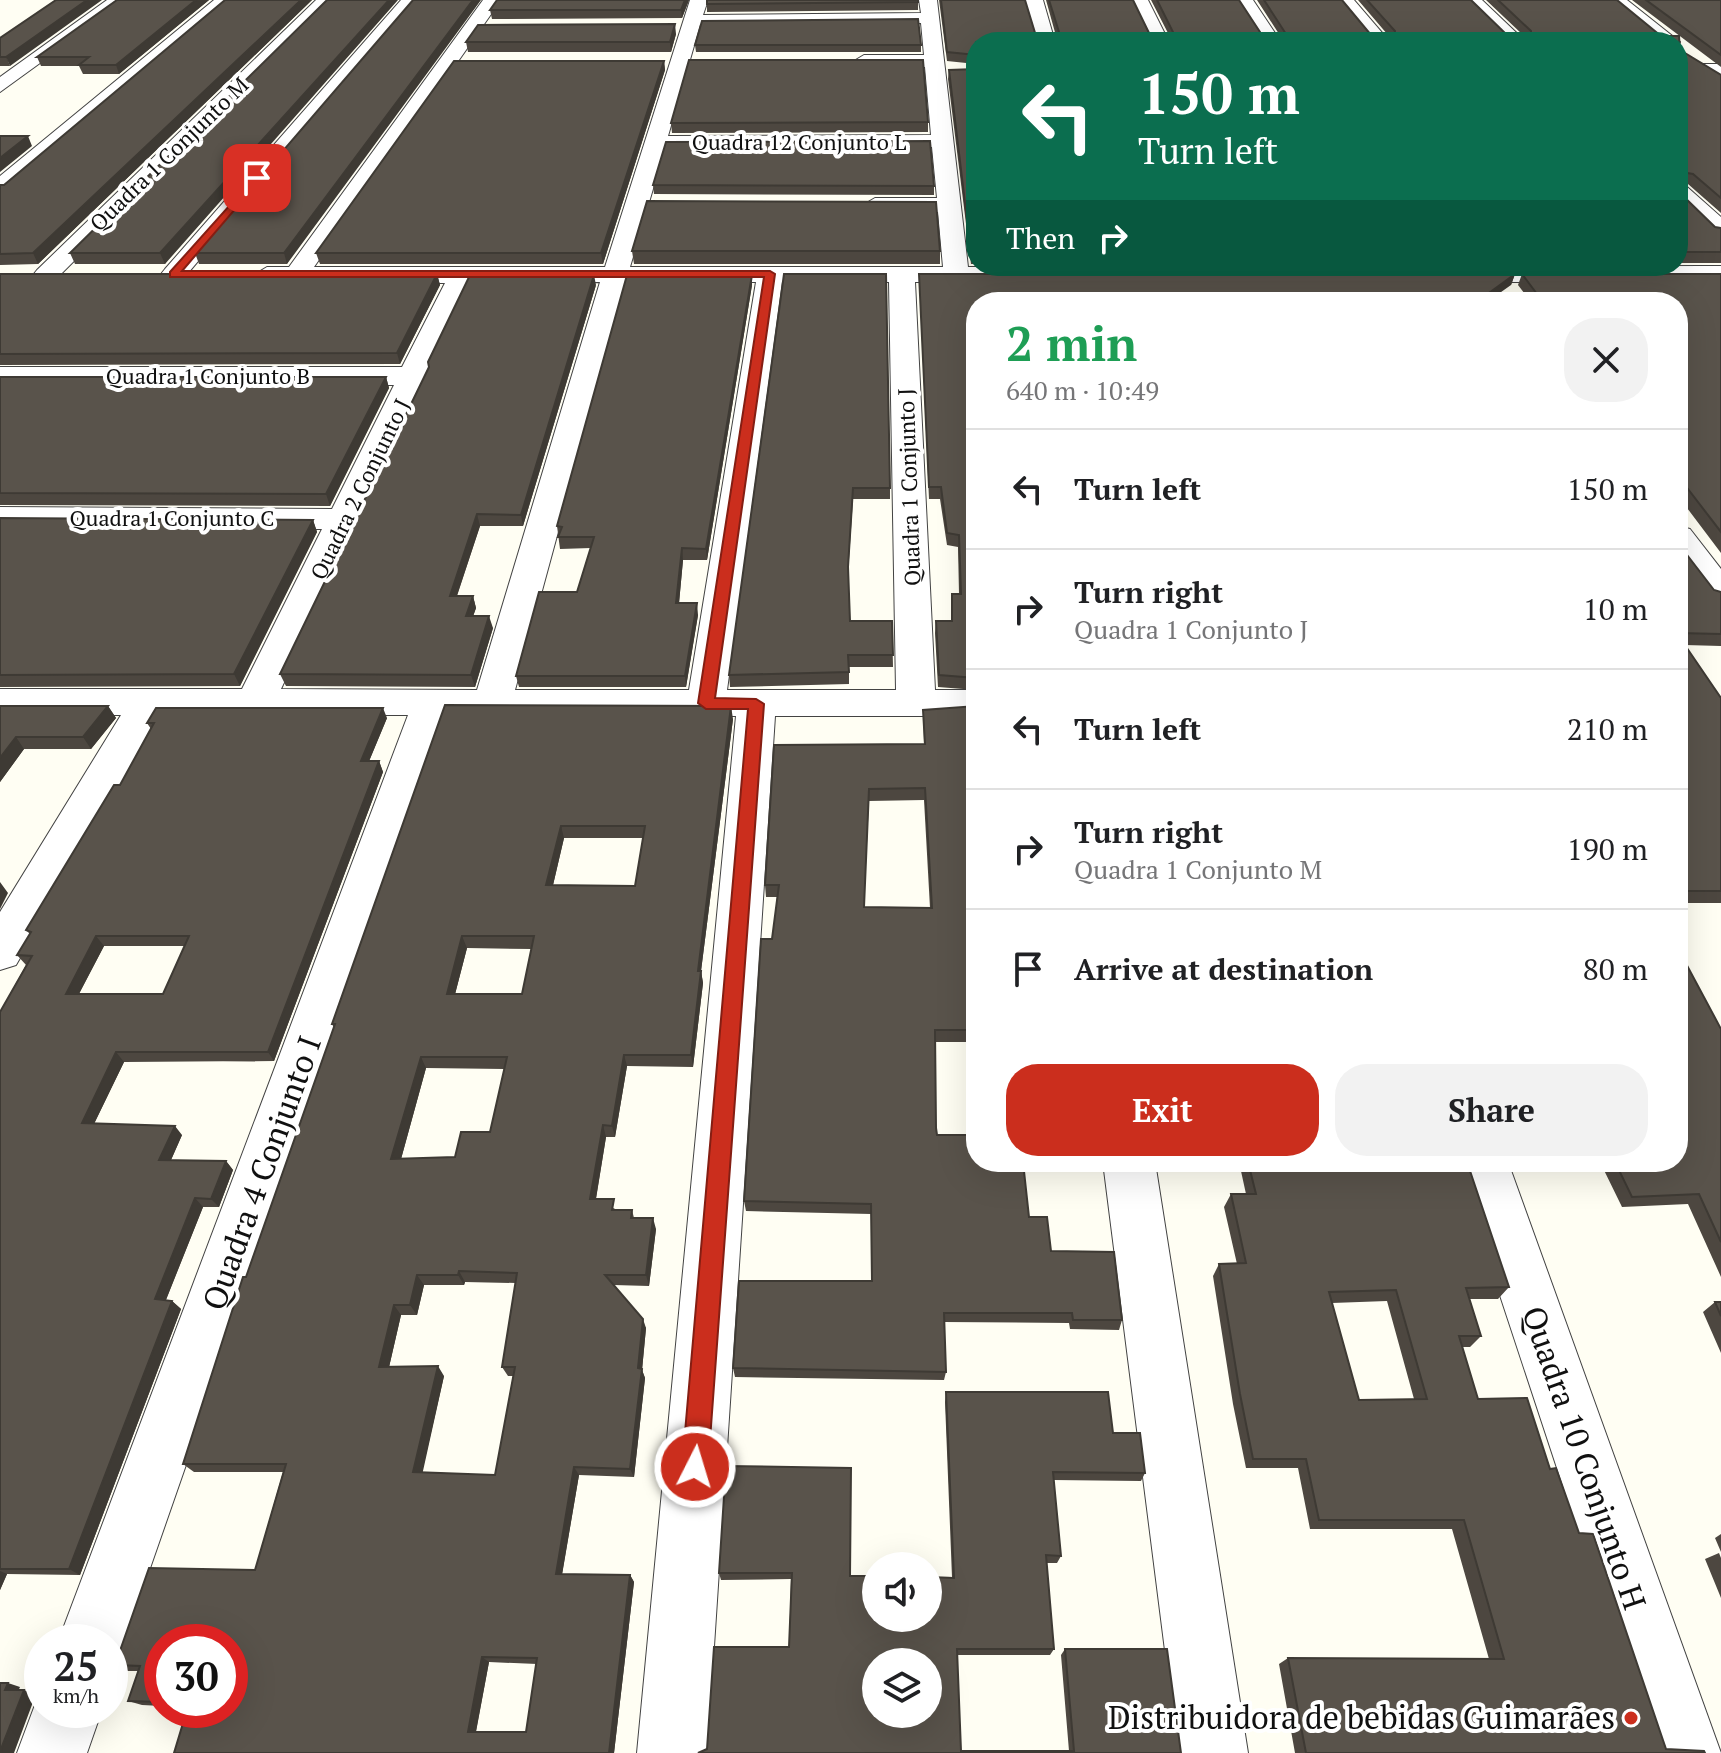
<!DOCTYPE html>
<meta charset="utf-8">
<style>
:root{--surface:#fff;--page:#f2f2f2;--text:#202124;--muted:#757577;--line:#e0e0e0;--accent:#cb2e1d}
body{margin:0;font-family:"PT Serif",serif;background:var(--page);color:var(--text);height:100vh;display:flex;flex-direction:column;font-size:30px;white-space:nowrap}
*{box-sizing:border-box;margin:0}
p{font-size:26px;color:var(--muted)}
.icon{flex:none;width:44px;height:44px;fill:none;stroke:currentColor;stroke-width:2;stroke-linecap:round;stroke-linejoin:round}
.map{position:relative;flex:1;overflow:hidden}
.panel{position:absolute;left:966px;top:292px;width:722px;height:880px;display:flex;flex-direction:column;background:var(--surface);border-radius:32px;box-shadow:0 8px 32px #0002}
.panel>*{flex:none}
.hud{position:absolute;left:966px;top:32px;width:722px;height:244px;border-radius:32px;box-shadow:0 8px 32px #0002;background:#0b6e4f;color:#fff;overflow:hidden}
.fabs{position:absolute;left:862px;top:1552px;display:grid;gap:16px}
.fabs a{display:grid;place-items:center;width:80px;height:80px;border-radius:50%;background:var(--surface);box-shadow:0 8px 32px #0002;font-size:40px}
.speed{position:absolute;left:24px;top:1624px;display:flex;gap:16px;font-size:40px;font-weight:700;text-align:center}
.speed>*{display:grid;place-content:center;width:104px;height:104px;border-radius:50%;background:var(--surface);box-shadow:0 8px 32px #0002;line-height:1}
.speed small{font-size:20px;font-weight:400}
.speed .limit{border:12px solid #d22;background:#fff;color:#111}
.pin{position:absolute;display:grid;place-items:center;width:68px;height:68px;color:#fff;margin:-34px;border-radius:16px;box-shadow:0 4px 12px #0006}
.me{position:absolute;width:88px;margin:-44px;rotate:5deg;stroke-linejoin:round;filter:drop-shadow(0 0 6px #0008)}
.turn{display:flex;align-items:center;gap:28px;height:168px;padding:0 40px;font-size:36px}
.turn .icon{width:104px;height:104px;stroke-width:2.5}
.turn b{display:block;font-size:56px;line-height:68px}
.then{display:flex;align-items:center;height:76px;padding:0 40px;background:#0003;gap:16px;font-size:30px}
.round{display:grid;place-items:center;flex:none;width:84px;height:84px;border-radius:32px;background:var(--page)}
.headline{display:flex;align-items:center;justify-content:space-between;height:136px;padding:0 40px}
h1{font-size:48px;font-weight:700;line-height:60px;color:#1e9e55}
.primary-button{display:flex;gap:16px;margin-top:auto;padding:16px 40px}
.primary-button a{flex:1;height:92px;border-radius:32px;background:var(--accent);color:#fff;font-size:32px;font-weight:700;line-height:92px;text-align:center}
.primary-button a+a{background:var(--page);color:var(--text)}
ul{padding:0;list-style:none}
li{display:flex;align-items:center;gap:24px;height:120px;padding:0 40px;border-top:2px solid var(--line)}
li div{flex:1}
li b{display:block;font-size:30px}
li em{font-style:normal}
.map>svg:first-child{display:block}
</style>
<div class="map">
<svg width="1721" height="1753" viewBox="0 0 1721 1753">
<rect width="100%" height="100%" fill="#fffef3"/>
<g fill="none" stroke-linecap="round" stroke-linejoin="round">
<defs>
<path id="minor" d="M107,0h20l-127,92v-15z
M214,0h19l-225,192 -8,2v-18z
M316,0h19l-280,280h-18l-4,-5 4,-5z
M401,0h18l-236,279h-18l-4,-5 4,-5z
M483,0h18l-187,267h291l85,-267h18l-5,15 218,-2 -2,-13h18l31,267 753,-1v16h-806l20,408h41v26h-201l-68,1037h-70l99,-1037 -289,-1 -331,951 -6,2v-26h-52l350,-927h-248l-144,250 -16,5v-58l121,-197h-121v-26h242l80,-160 -322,-2v-20l332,2 62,-124h-394v-18h402l43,-84h-178l-13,-8 13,-8h22zM921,23l3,32h-60l-10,6 10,6h61l6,68 -263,1 32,-111zM932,147l5,51h-62l-12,7 12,7h63l5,55h-313l35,-119zM600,282l-123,408 -196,-1 143,-306 6,-7 -2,-3 42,-90zM626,282h130l-67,408h-174zM782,282h107l7,408h-169z
M1025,0h18l12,42h-18z
M1130,0h18l21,42h-18z
M1235,0h18l28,42h-18z
M1336,0h18l36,42h-19z
M1463,0h19l44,42h-20z
M1607,0h20l53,42 -2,3v-3h-19z
M1678,64h43v12h-43z
M1678,184l8,2 35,31v20l-9,-2 -34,-32z
M1678,526l12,3 31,40v34l-12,-3 -31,-41z
M1103,1162h52l93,591h-70z
M1456,1162h52l213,591h-70z
M42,1686v24h60l-15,43h-70z"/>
</defs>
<use href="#minor" stroke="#434343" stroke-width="2"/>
<use href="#minor" fill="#fff" fill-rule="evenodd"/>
</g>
<path fill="#4d4740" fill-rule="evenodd" d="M117,0h92l-90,74h-36l-4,-8h-38l-4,-9z
M225,0h87l-274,264 -38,1v-80h4z
M327,0l-162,264h-90l-5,-11z
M413,0l-126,264h-88l-4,-11z
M689,0l-7,18 -190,1 -2,-9z
M939,0h86l11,36h20l-10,-36h87l17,35h19l-18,-35h88l23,35 17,-1 -22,-34h85l29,35h17l-30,-35h113l36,35h16l-37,-35h131l44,36h18l1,14 41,25v138l-33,-29 -8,-2v11l35,34 6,1v35h-43v-221h-702v22l-29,-3z
M1632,0h89v67z
M918,2v8l-211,2v-8z
M676,34l-5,18h-203l-2,-10z
M0,38l10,28h-10z
M695,45h226v7h-225z
M664,61l1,9 -62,194h-283l-4,-11z
M976,69v195h-5l-23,-185 1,-9z
M928,122v10l-256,1 -1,-10z
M653,185l281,1v9l-280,-1z
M632,251h308v13h-306z
M0,274h437l3,11 -40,79 -400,1z
M784,274l106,214v11h-37l-5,76 2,46h42l1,46h-44v17l-119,3 -1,-12z
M919,274h596l-4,11 -535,17v388l-38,-3 -3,-54 1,-12h15l1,-27h7l-1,-47 -11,-2 -7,-46h-11z
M1522,274h199v279l-43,-57v-194h-147l-13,-17z
M596,285l-73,241h-43l-23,70h16l3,12 -3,8 20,12 -18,59 -189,-1 -6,-12z
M752,285l-45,275h-24l-4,43 19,12 -12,72h-167l-3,-11 61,-84 14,-44 -31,1 -3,-23z
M0,377h386l3,11 -59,118 -330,-1z
M0,518l313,2 4,12 -77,154 -240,1z
M1678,555l36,35 7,2v54l-36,-1 36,53v205h-43z
M445,705l288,14 -32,252 2,12 -10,84 -66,-1 -12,71h-9l-10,62 21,11h15l2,8 22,11 -7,57 -35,-1 32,43 -4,42 3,8 -11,99 -55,-2 -17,99 68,1 4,7 -20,171 -384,-43 -68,-68v64l-20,-1 -14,-4 11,-30h-11l-13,-6 140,-95 28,-98h-89l-11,-8 63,-187 88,-249 -2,-4zM564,838h79l-8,48 -82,-1zM467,948l65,1 -10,45h-67zM426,1068l78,1 -14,63 -35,25 -54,2zM465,1282l51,1 -14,84 6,9h5l-18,99 -73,-3 22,-96 -55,-9 12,-52h16l7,-30h40zM489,1662l48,2 -11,68h-50z
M0,706h108l8,12 -25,31h-67l-24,33z
M976,706v336h-41l1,86 1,7 92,82 22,34 71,69 -3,10 -49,-1 -1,-6 -125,-1 2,50 -2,8 -209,-3 -2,-9 138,-87v-67l-125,-3 -2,-10 33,-304h-11l-1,-12 9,-140 150,-1 -1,-34zM924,800l6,108 -66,-1 5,-106z
M387,718l-18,43h10l4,11 -109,289 -150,1 -30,62 88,11 -11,25 55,1 7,9 -14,37h-16l-37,93 6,1 9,8 -101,266 -73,-1 -7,16v-578l26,-47 -9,-10 13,-21 -4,-4 94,-145 31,-56 -4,-6zM104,946h81l-22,48h-84z
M1721,1029v248l-33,-73 -66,3 -22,-45h78z
M1239,1162h228l42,125 -11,12h-29l12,37 -11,11h-8l16,52 72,70 29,64 87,216 39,4h-410l-16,-89 9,-6 201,1 -37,-130h-142l-12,-61h-52l-13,-64 -20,-128 6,-12h18l-13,-57 7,-13h15zM1387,1301l27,98 -55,1 -27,-97z
M1715,1302h6v51l-18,-41z
M946,1392l167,41 32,40 -4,8 -88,-1 8,76 -4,7h-11l8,86 -4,6h-93l4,96h108l-8,-96 4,-6 116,104 -474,-4 82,-102 2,-68 -70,1 -2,-7 7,-107 124,110 102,1 -7,-175z
M1721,1534v24v-6l-6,-14z
M1719,1553l2,5v40l-16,-39z"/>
<path fill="#3e3a34" d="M87,0h15l-92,66 -4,-9z
M196,0h13l-90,74 -3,-9z
M301,0h11l-274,264 -5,-11z
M389,0h9l-233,264 -5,-11z
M473,0h8l-194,264 -3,-11z
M685,0h4l-7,18 -1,-8z
M675,24l1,10 -5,18 -1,-10z
M664,61l1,9 -62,194 -2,-11z
M28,136l4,10 -32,26v-14z
M437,274l3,11 -40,79 -3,-11z
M1515,274l-4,11 -24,17h-7l2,-4z
M594,275l2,10 -73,241 -2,-11z
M752,275v10l-45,275 -1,-11z
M386,377l3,11 -59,118 -4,-12z
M477,514l3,12 -27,81 -3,-11z
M313,520l4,12 -77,154 -6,-12z
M682,548l1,12 -5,54 -2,-11z
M473,596l3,12 -7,20 -3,-12z
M697,603l1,12 -12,72 -1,-11z
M489,616l4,12 -18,59 -4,-12z
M108,706l8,12 -25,31 -8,-12z
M731,706l2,13 -32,252 2,12 -10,84 -2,-12 7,-84z
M383,708l4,10 -22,53 -4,-10z
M16,737l8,12 -24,33v-24z
M379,761l4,11 -109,289 -6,-9z
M561,826l3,12 -14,60 -4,-13z
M0,882l8,11 -8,16z
M96,936l8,10 -30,57 -8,-9z
M462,936l5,12 -15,58 -5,-12z
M116,1052l8,10 -34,70 -8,-9z
M624,1055l3,11 -12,71 -3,-11z
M421,1057l5,11 -28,102 -7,-11z
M603,1125l3,12 -12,73 -4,-11z
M175,1126l7,9 -15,34 -8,-9z
M226,1161l7,9 -14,37 -8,-8z
M195,1198l8,9 -40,100 -8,-8z
M653,1218l3,11 -7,57 -3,-11z
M459,1271l6,11 -1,3 -6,-10z
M417,1275l7,10 -7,30 -7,-10z
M172,1301l9,8 -101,266 -11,-6z
M394,1305l7,10 -14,61 -8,-9z
M643,1319l3,9 -4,42 3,8 -11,99 -4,-8z
M438,1366l6,10 -23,104 -8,-8z
M574,1467l5,8 -18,106 -5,-7z
M0,1571l7,3 -7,16z
M630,1575l4,7 -20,171h-5z
M482,1657l7,5 -14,74 -7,-4z
M8,1683l12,4 -3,7 -12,-4z
M24,1690l12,4 -22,59h-12l-1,-4z"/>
<path fill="#59534b" stroke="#3e3a34" stroke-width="2" fill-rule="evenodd" d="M56,0h31l-81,57h-6v-19z
M117,0h79l-80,65h-37l10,-8h-52z
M225,0h76l-268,253 -33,1v-69h4z
M327,0h62l-229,253h-90z
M413,0h60l-189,253h-89z
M497,0h188l-4,10h-191z
M707,0h211v2l-211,2z
M941,0h84l11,36h20l3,-4 -10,-32h84l17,35 22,1 1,-4 -16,-32h82l23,35 24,-1 -22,-34h78l29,35h23l1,-4 -28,-31h104l36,35h24v-4l-33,-31h119l44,36h18l1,14 41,25v123l-28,-24 -12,-2 -1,21 35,34 6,1v24h-43v-210h-702v13l-29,-3z
M1646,0h75v55z
M918,19l3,26h-226l7,-24z
M675,24l-5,18h-204l12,-17z
M689,60h234l5,62 -257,1z
M454,61h210l-63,192h-285z
M976,69v184h-5l-22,-183z
M0,136h28l-28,22z
M930,141l4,45 -281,-1 13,-43z
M647,201l289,1 4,49h-308z
M0,274h437l-40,79 -397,1z
M784,274h102l4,214h-37l-5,79 2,54h42l1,34h-45l1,17 -120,3z
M919,274h596l-33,24 2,4h-508v376l-37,-3 -3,-54h16v-27h9l-2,-59 -12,-2 -6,-46h-12z
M1522,274h199v258l-43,-56v-174h-135z
M470,275h124l-73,240 -44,-1 -27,82h23l-7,20h23l-18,59 -191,-1 149,-307 -1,-5z
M627,275h125l-46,274 -24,-1 -6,55h21l-12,73h-169l23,-84h38l17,-55h-36l4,-10 -5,-1z
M0,377h386l-60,117 -326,-1z
M0,518l313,2 -79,154 -234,1z
M1678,555h9l27,35 7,2v42l-43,-1z
M1678,635l43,63v193h-43z
M445,705l286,1 -33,265h3l-10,84h-67l-12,71 -9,-1 -13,74h24l-2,11h20l-1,8h22l-7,57h-41l38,44 -5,49 4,1 -12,100 -56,-2 -18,107 74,1 -21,178h-435l13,-43h43v-68h-68v60l-34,-1 12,-35 -25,-1 34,-97 106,2 31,-106h-103l60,-187h3l89,-253h-3zM561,826h84l-10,60 -89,-1zM462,936h72l-12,58h-75zM421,1057h86l-17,75h-29l-6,25 -64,2zM459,1271l58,2 -15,94h13l-20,108 -82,-3 25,-106 -59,1 15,-62h16l7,-30h41zM482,1657l55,1 -11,74h-58z
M0,706h108l-25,31h-67l-16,21z
M976,706v324h-41l1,98 1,7h39v27h47l6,55h18l4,34 63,1 8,68h-49l-1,-7h-128l2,59 -213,-4 6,-87h133l-1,-77 -127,-3 17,-262h11l7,-54h-14l9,-140 151,-1 -2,-34zM925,788l7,120 -68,-1 5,-118z
M156,708h227l-22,53h18l-111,291h-152l-34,71 93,3 -16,34 67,1 -15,38 -16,-1 -40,101 17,2 -103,268h-69v-557l32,-56 -15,-1 14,-23 -5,-2 88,-145h6l34,-62h-7zM96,936h93l-26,58h-97z
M1678,958h5l38,71v213l-22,-48 -67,3 -17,-35h63z
M1248,1162h219l42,125 -43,1 15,48h-22l19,63 49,-1 23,71 6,-1 23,65 14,1 73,215 38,2 1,2h-399l-18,-95 216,1 -40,-139h-145l-13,-61h-53l-13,-65 -21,-130 27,-1 -15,-69h25zM1396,1290l31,109 -68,1 -30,-108z
M1715,1302h6v14z
M946,1392h162l5,41h27l5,40 -92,-1 8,84 -15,-1 8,94h-97l4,102h113l-9,-102h102l14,104h-483l9,-4 7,-102h75l3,-74h-73l7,-107 125,2 -1,108h26v42h52v-41l26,1zM876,1662h52v52h-52z
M0,1683h8l-3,7h19l-23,59 1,4h-2z"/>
<path fill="#cb2e1d" stroke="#841e13" stroke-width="2" d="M257,175l3,5 -78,91h588l5,3 -60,424 41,1 8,5 -56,763 -4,9 -9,4 -9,-4 -4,-9 66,-758h-42l-8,-6 66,-426h-594v-5z"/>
<circle fill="#cb2e1d" stroke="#fff" stroke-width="3" cx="1631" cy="1718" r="8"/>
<g text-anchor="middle" stroke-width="8" stroke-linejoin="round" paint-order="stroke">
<g font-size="22" fill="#101010" stroke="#fff">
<text x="799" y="150">Quadra 12 Conjunto L</text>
<text transform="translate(169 154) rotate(-44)" y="8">Quadra 1 Conjunto M</text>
<text x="208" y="384">Quadra 1 Conjunto B</text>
<text transform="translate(909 487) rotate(-92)" y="8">Quadra 1 Conjunto J</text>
<text transform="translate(360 489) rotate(-64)" y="8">Quadra 2 Conjunto J</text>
<text x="172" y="526">Quadra 1 Conjunto C</text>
</g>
<g font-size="32" fill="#101010" stroke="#fff">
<text transform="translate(262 1173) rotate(-70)" y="11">Quadra 4 Conjunto I</text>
<text transform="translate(1584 1458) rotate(71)" y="11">Quadra 10 Conjunto H</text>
</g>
<g font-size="32" fill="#101010" stroke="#fff" text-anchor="end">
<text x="1615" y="1729">Distribuidora de bebidas Guimarães</text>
</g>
</g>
</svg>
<div class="fabs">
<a><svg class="icon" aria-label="sound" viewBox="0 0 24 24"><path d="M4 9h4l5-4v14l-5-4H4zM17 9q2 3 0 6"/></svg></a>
<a><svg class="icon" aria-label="layers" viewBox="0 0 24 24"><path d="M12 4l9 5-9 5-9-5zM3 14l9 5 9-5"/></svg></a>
</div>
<div class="speed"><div>25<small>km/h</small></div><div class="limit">30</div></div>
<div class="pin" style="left:257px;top:178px;background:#d93025"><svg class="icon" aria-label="arrive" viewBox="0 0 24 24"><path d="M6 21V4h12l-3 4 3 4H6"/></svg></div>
<svg class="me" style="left:695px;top:1467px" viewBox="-20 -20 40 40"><circle r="17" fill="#cb2e1d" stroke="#fff" stroke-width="3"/><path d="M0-11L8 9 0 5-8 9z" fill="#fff"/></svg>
<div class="hud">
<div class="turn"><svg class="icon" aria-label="left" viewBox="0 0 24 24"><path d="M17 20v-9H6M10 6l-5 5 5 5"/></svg><div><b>150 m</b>Turn left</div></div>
<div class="then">Then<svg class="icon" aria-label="right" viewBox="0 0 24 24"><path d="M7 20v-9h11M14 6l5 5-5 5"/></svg></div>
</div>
<section class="panel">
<div class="headline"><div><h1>2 min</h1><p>640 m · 10:49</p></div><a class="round"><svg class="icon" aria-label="close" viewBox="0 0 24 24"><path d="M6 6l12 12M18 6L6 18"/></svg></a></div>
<ul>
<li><svg class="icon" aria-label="left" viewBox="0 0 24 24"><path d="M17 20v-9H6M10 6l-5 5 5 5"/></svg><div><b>Turn left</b></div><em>150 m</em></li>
<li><svg class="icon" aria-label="right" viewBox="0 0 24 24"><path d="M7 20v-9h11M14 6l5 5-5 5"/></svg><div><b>Turn right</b><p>Quadra 1 Conjunto J</p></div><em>10 m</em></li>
<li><svg class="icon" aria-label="left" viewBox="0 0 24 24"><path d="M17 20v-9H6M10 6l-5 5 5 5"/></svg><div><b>Turn left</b></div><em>210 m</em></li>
<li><svg class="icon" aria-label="right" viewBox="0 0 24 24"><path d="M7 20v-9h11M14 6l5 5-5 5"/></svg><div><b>Turn right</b><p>Quadra 1 Conjunto M</p></div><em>190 m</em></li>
<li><svg class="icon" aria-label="arrive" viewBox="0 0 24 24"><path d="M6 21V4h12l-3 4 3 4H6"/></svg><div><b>Arrive at destination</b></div><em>80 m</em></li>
</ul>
<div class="primary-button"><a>Exit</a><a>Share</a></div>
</section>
</div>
